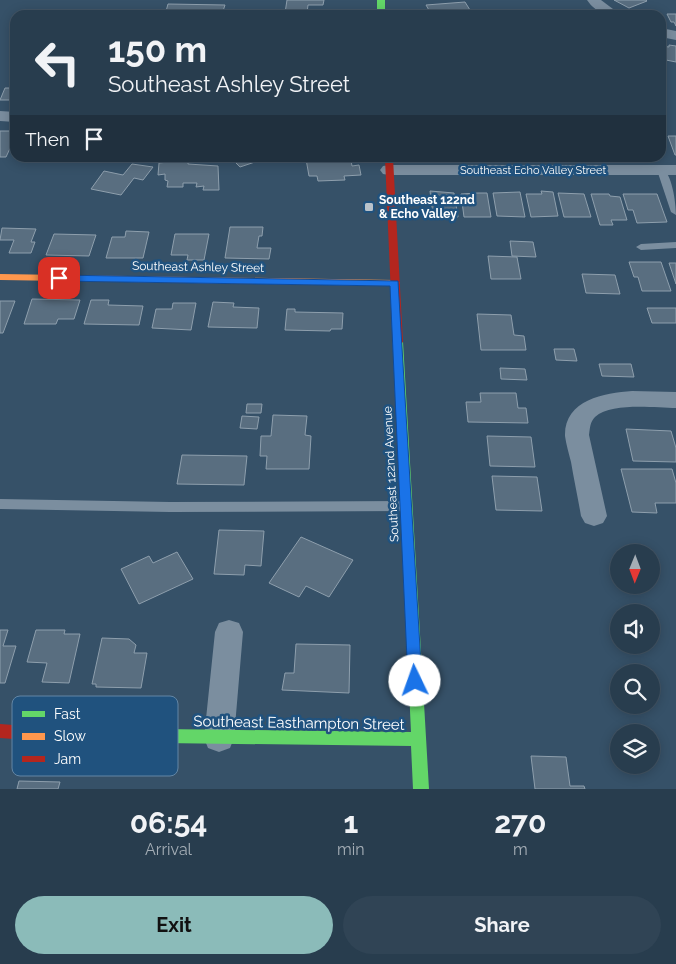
<!DOCTYPE html>
<style>
:root{--surface:#283d4e;--page:#304455;--text:#f1f3f6;--muted:#a5aeb6;--line:#445666;--accent:#8bbbb9}
body{margin:0;font-family:Raleway,sans-serif;background:var(--page);color:var(--text);height:100vh;display:flex;flex-direction:column;font-size:19px;white-space:nowrap}
*{box-sizing:border-box;margin:0}
p{font-size:16px;color:var(--muted)}
.icon{flex:none;width:28px;height:28px;fill:none;stroke:currentColor;stroke-width:2;stroke-linecap:round;stroke-linejoin:round}
.map{position:relative;height:789px;overflow:hidden}
.details{display:flex;flex-direction:column;background:var(--surface);flex:1}
.details>*{flex:none}
.top-card{position:absolute;left:10px;top:10px;width:656px;height:152px;border-radius:15px;box-shadow:0 2px 12px #0003,0 0 0 1px var(--line);background:#283d4e;color:var(--text);overflow:hidden}
.needle{width:32px;rotate:181deg}
.tools{position:absolute;left:610px;top:544px;display:grid;gap:10px}
.tools a{display:grid;place-items:center;width:50px;height:50px;border-radius:50%;background:var(--surface);box-shadow:0 2px 12px #0003,0 0 0 1px var(--line);font-size:25px}
.pin{position:absolute;display:grid;place-items:center;width:42px;height:42px;color:#fff;margin:-21px;border-radius:10px;box-shadow:0 2px 8px #0006}
.me{position:absolute;width:55px;margin:-28px;rotate:357deg;stroke-linejoin:round;filter:drop-shadow(0 0 4px #0008)}
.turn{display:flex;align-items:center;gap:18px;height:105px;padding:0 15px;font-size:22px}
.turn .icon{width:65px;height:65px;stroke-width:2.5}
.turn b{display:block;font-size:35px;line-height:42px}
.then{display:flex;align-items:center;height:48px;padding:0 15px;background:#0003;gap:10px;font-size:19px}
.eta{display:flex;justify-content:space-evenly;align-items:center;height:85px;text-align:center}
.eta b{font-size:30px;font-weight:700;line-height:35px}
.primary-button{display:flex;gap:10px;margin-top:auto;padding:10px 15px}
.primary-button a{flex:1;height:58px;border-radius:30px;background:var(--accent);color:#111;font-size:20px;font-weight:700;line-height:58px;text-align:center}
.primary-button a+a{background:var(--page);color:var(--text)}
.map>svg:first-child{display:block}
</style>
<div class="map">
<svg width="676" height="789" viewBox="0 0 676 789">
<rect width="100%" height="100%" fill="#365168"/>
<path fill="#596e80" stroke="#8e9fad" d="M287,0h37l-1,5h-15l-1,8h-22z
M614,0h32l1,1 -18,7z
M465,2l5,8 -22,2 1,3h-25l-2,-2 8,-1 -4,-7z
M168,4l57,1 -2,6h-31l-1,4h-26z
M561,11l3,4h-27l-2,-2z
M667,14h9v12l-2,-4h-3z
M669,45l7,1v16l-15,-3v-13l8,1z
M5,88h10v12h-15z
M0,131h15v11h-2l-7,15h-6z
M668,136h8v19h-1z
M231,158h36l-27,9z
M328,158h31l1,2h-9l1,6 7,-1 2,10 -17,1 1,4 -27,1 -1,-5h-8l-3,-17z
M188,160v4l30,2 1,24h-16l1,-4 -8,1 1,-4h-14v4h-16l1,-6 -3,-1v-6l-7,1 1,-12z
M132,164l21,3 -10,13 -9,-2 -13,17 -30,-6 13,-18 19,4z
M430,191l24,2 4,24 -25,-2z
M541,191l12,1 5,24 -27,1 -5,-23h16z
M520,192l5,25 -28,-1 -4,-23z
M478,193h9l4,24h-27l-3,-23z
M558,193l26,1 7,23h-27z
M591,194h18l1,2 10,1 7,23h-16l2,5h-13z
M623,194h34l10,28 -30,1 -4,-13h-5z
M230,227h33l-1,9h-3l-2,12h14l-2,11 -44,-1z
M2,228l34,1 -5,13h4l-4,11h-22l5,-13h-14z
M126,231l23,1 -6,26h-37l6,-21h13z
M54,234l42,1 -7,21 -43,-1z
M175,234h34l-5,26h-17l1,-5h-17z
M510,241l23,1 3,15 -24,-1z
M488,256l29,1 4,22h-30z
M629,262h32l10,29h-29l-4,-14h-4z
M669,263h7v21z
M582,274l33,1 5,19 -34,-1z
M32,299l48,1 -6,19h-16l-2,5h-32z
M91,300h18l-1,5 35,1 -4,19 -55,-1z
M0,301h15l-12,32h-3z
M213,302l21,1 -1,4 26,1 -2,20 -49,-1z
M173,303h23l-5,27 -39,-2 4,-19h16z
M647,308h29v15h-24z
M287,309h8v3l48,1 -1,16h-11l-1,2 -45,-1z
M477,314l34,1 3,20 10,1 2,14h-45z
M554,349h20l3,12 -21,-1z
M599,364h32l3,13 -32,-1z
M500,368l25,1 2,11 -26,-1z
M480,393h36l2,15h8l2,15 -60,-1 -2,-20h15z
M247,404h15l-1,9h-15z
M273,415l34,1 -2,19 6,1 -2,33h-43l1,-13h-7l1,-20h10z
M242,416l17,1 -2,12 -17,-1z
M626,429l45,2 5,17v14l-43,-1z
M487,436l44,1 4,30 -45,-1z
M182,455l65,1 -3,29 -67,-1z
M621,469h51l4,14v20h-21l2,10 -25,-1z
M492,476l45,1 5,34 -46,-1z
M219,530l45,1 -3,35 -16,-1 -1,10 -30,-1z
M301,537l52,23 -24,37 -23,-11 -7,11 -30,-14z
M177,552l16,27 -54,25 -18,-35 28,-13 4,7z
M0,630h8l-5,16h13l-11,37h-5z
M36,630h29l-1,4h16l-11,49 -27,-1 5,-19 -20,-1z
M102,638l27,1 7,6 -2,8h13l-6,35 -45,-1v-3h-4z
M296,644l54,1 -1,48 -67,-3 3,-17h9z
M531,756l35,1 4,29h14l1,3h-50z
M19,781l41,1 -2,7h-41z"/>
<g fill="none" stroke-linecap="round" stroke-linejoin="round">
<path fill="#7b8e9f" fill-rule="evenodd" d="M661,167c11,5 15,36 15,48l-5,-3 -14,-42z
M676,242v6l-35,2 -5,-3 5,-3z
M0,499l170,3 236,-1 4,2 2,3 -2,3 -4,2 -236,1 -170,-3z"/>
<path fill="#7b8e9f" fill-rule="evenodd" d="M587,0h14l20,15c-15,0 -25,-2 -34,-15z
M661,28l15,3v9l-15,-3z
M0,111l15,1v10l-15,-1z
M389,165h287v10h-287l-6,-1 -3,-4 3,-4z
M632,391l44,1v16c-21,0 -64,-6 -81,9 -5,5 -5,11 -6,18l18,81 -4,7 -9,3 -9,-3 -4,-7c-3,-18 -7,-36 -10,-54 -2,-8 -5,-18 -6,-26 -1,-36 39,-43 67,-45z
M229,620l10,3 4,9 -9,106 -4,10 -11,4 -11,-4 -4,-10 11,-106 4,-9z"/>
<path fill="#63d668" fill-rule="evenodd" d="M377,0h8v15h-8z
M398,338l5,4 26,447h-16l-2,-43 -249,-3 -5,-2 -2,-5 2,-5 5,-2 249,3 -18,-390z"/>
<path fill="#ff974d" fill-rule="evenodd" d="M0,274l395,6 5,3 -5,3 -395,-6z"/>
<path fill="#b3261e" fill-rule="evenodd" d="M385,158h8l10,184 -5,4 -5,-4z
M0,724l40,3 122,2 5,2 2,5 -2,5 -5,2 -122,-2 -40,-3z"/>
</g>
<path fill="#1a73e8" stroke="#114b97" d="M59,275l339,6 24,400 -2,5 -5,2 -5,-2 -2,-5 -18,-395 -334,-5v-5z"/>
<rect fill="#b9c2ca" stroke="#20527e" stroke-width="2" x="364" y="202" width="10" height="10" rx="2.5"/>
<g text-anchor="middle" stroke-width="5" stroke-linejoin="round" paint-order="stroke">
<g font-size="11" fill="#fff" stroke="#20527e">
<text x="533" y="174">Southeast Echo Valley Street</text>
</g>
<g font-size="12" font-weight="bold" fill="#fff" stroke="#20527e" text-anchor="start">
<text x="379" y="204">Southeast 122nd<tspan x="379" dy="14">&amp; Echo Valley</tspan></text>
</g>
<g font-size="12" fill="#fff" stroke="#20527e">
<text transform="translate(198 267) rotate(1)" y="4">Southeast Ashley Street</text>
<text transform="translate(391 474) rotate(-93)" y="4">Southeast 122nd Avenue</text>
</g>
<g font-size="15" fill="#fff" stroke="#20527e">
<text transform="translate(299 723) rotate(1)" y="5">Southeast Easthampton Street</text>
</g>
</g>
<rect x="12" y="696" width="166" height="80" rx="8" fill="#20527e" stroke="#6386a5" stroke-width="1"/>
<rect x="22" y="711" width="23" height="6" fill="#63d668"/>
<rect x="22" y="733" width="23" height="7" fill="#ff974d"/>
<rect x="22" y="756" width="23" height="6" fill="#b3261e"/>
<g font-size="14" fill="#fff">
<text x="54" y="719">Fast</text>
<text x="54" y="741">Slow</text>
<text x="54" y="764">Jam</text>
</g>
</svg>
<div class="tools">
<a><svg class="needle" viewBox="-14 -14 28 28"><path d="M0-13l5 13h-10z" fill="#e53935"/><path d="M0 13l5-13h-10z" fill="#a5aeb6"/></svg></a>
<a><svg class="icon" aria-label="sound" viewBox="0 0 24 24"><path d="M4 9h4l5-4v14l-5-4H4zM17 9q2 3 0 6"/></svg></a>
<a><svg class="icon" aria-label="search" viewBox="0 0 24 24"><circle cx="10" cy="10" r="6"/><path d="M15 15l6 6"/></svg></a>
<a><svg class="icon" aria-label="layers" viewBox="0 0 24 24"><path d="M12 4l9 5-9 5-9-5zM3 14l9 5 9-5"/></svg></a>
</div>
<div class="pin" style="left:59px;top:278px;background:#d93025"><svg class="icon" aria-label="arrive" viewBox="0 0 24 24"><path d="M6 21V4h12l-3 4 3 4H6"/></svg></div>
<svg class="me" style="left:415px;top:681px" viewBox="-20 -20 40 40"><circle r="19" fill="#fff"/><path d="M0-13L10 11 0 6-10 11z" fill="#1a73e8"/></svg>
<div class="top-card">
<div class="turn"><svg class="icon" aria-label="left" viewBox="0 0 24 24"><path d="M17 20v-9H6M10 6l-5 5 5 5"/></svg><div><b>150 m</b>Southeast Ashley Street</div></div>
<div class="then">Then<svg class="icon" aria-label="arrive" viewBox="0 0 24 24"><path d="M6 21V4h12l-3 4 3 4H6"/></svg></div>
</div>
</div>
<section class="details">
<div class="eta">
<div><b>06:54</b><p>Arrival</p></div>
<div><b>1</b><p>min</p></div>
<div><b>270</b><p>m</p></div>
</div>
<div class="primary-button"><a>Exit</a><a>Share</a></div>
</section>
